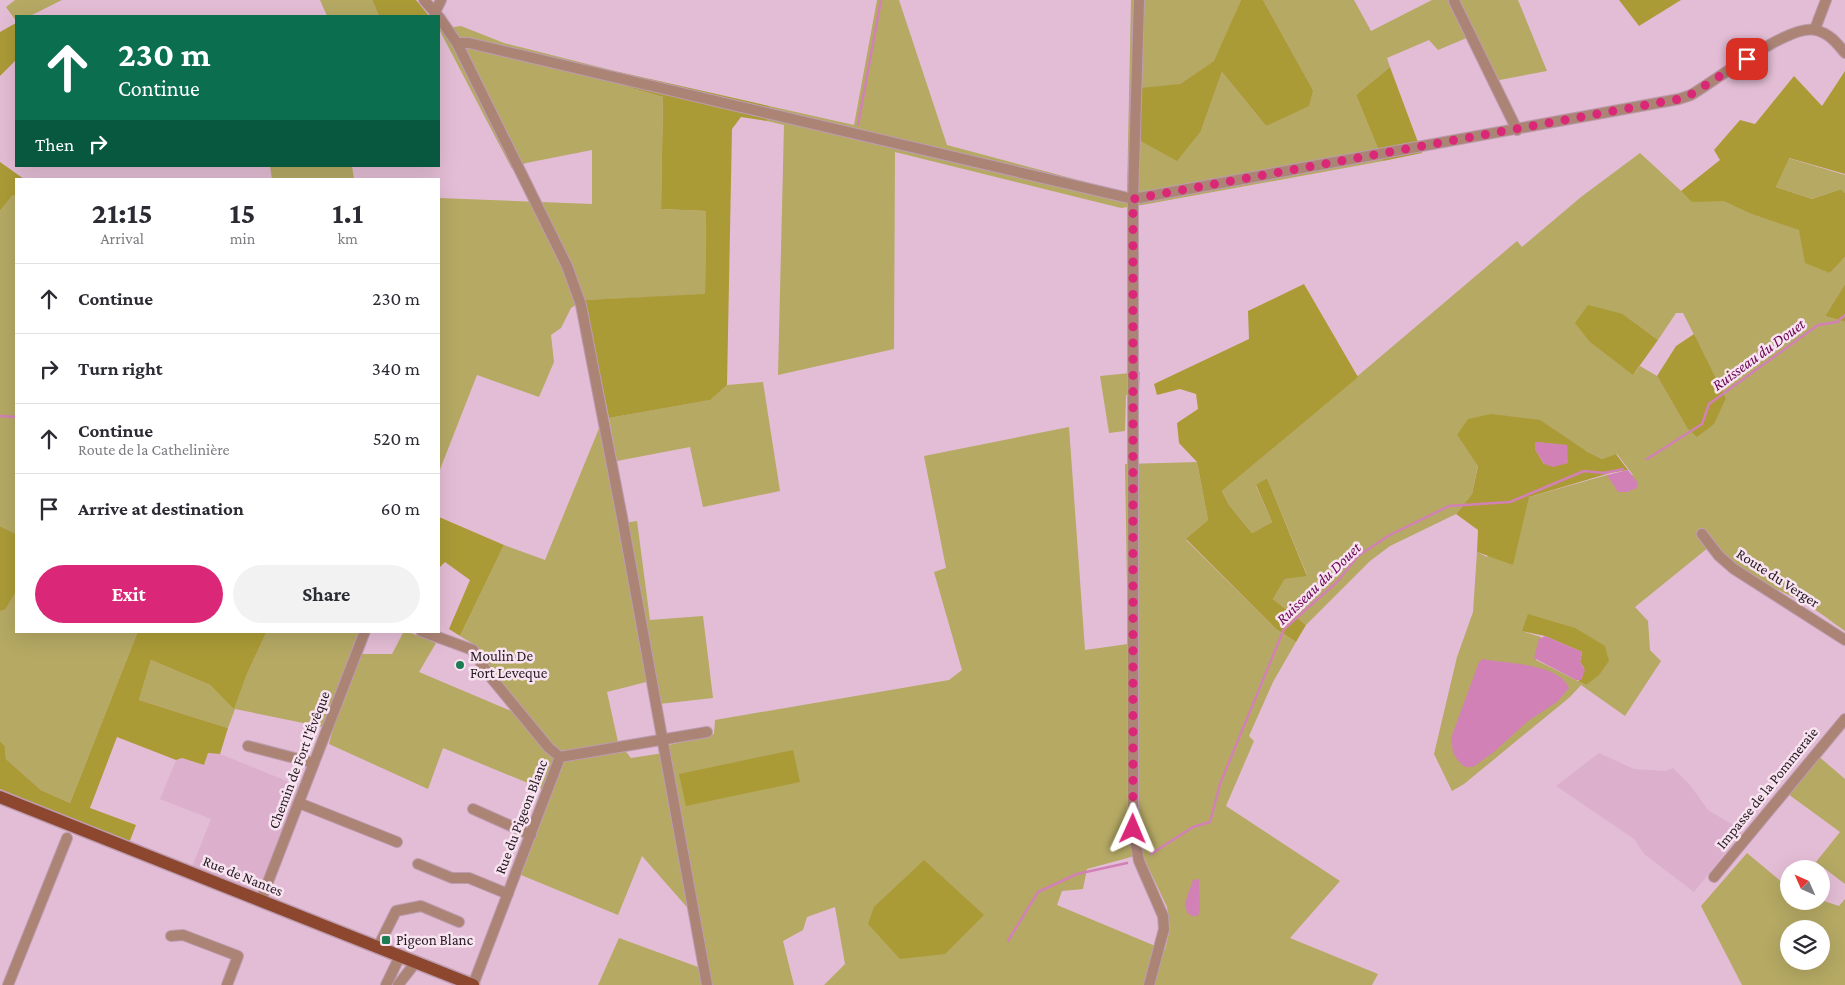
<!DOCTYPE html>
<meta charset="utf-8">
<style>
:root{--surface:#fff;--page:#f2f2f3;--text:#2b2b33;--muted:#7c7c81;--line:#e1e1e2;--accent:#db2777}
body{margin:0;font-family:"Crimson Pro",serif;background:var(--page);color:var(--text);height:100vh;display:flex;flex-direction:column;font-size:19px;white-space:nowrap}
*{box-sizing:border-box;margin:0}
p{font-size:16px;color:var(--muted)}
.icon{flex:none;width:28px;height:28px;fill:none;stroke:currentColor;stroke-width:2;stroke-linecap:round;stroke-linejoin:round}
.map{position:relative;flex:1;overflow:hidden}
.details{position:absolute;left:15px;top:178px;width:425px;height:455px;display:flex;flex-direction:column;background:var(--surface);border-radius:0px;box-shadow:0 5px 20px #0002}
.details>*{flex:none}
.top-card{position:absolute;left:15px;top:15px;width:425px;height:152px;border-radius:0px;box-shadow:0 5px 20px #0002;background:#0b6e4f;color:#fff;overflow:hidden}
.needle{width:32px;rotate:315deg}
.buttons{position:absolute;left:1780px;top:860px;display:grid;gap:10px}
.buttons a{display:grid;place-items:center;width:50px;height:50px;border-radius:50%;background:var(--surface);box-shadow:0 5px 20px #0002;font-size:25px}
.pin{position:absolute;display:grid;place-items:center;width:42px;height:42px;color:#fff;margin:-21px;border-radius:10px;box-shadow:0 2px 8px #0006}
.me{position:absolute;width:55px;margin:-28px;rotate:1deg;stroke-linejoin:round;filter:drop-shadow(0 0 4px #0008)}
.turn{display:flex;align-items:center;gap:18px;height:105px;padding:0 20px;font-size:22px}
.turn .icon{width:65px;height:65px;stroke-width:2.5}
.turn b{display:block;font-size:35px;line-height:42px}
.then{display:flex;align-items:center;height:48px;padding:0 20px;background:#0003;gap:10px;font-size:19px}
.eta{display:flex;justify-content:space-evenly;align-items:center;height:85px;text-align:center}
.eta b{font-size:30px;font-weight:700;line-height:35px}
.action{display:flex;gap:10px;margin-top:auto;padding:10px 20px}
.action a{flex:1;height:58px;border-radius:30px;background:var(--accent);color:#fff;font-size:20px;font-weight:700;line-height:58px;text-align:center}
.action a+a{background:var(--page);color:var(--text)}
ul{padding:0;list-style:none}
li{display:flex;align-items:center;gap:15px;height:70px;padding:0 20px;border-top:1px solid var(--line)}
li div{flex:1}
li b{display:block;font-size:19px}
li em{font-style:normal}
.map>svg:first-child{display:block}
</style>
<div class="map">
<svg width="1845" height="985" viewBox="0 0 1845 985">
<rect width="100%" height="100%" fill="#e3bdd5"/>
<path fill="#dcb0cc" d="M208,753l12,1 79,32 -41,106 -66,-25 19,-48 -51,-20 16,-39 6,-2 22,7z
M1599,753l35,16 32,2 7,-3 17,17 18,25 35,21 -49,61 -50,-38 -10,-15 -78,-53z"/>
<path fill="#b5a964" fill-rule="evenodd" d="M15,0h47l-32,16h-14v5l-10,-14z
M320,0h52l7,16h-52z
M877,0h22l48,145 180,48 4,-193h110l-26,61 -35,23 21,47 21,-59 44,54 47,-36 -50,-90h91l17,31 61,-31h86l29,71 -58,11 -20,-45 -31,13 -9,-10 -42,18 3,9 -34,28 27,66 -241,44 -21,3 -226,-56 -1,197 -116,26 6,-250 -17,-4 2,-15 85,19z
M461,26l43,17 115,29 -2,12 46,13 -2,112 45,2 -1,84 -121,5 -13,8 -10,20 -10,7 3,27 -15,35 -62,-22 -38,97v-274l153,6v-54l-66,13 -14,6 -73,-140z
M1640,153l52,48h31l28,13 49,16 30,43 15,-16v27l-20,32 20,6v309c-13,-9 -25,-19 -38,-26 -31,-18 -73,-32 -93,-62l-79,64 13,14 2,29 11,11 -36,55 -44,-31 -11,12 -106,87 -12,7 -18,-37 23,-97 16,-45 4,-60 10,5 42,-60 78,-22h26l-16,-21 -15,5 -16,-8 -129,-16 21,30 -6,29 -16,20 -66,32 -20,15 -64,64 -33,-26 12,-20 22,-4 -40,-97 -11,8 16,36 -20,11 -23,-28 -7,-14 295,-250 5,6 59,-50zM1676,313h7l43,85 -39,30 -30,-52 -17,-10 -7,9 -10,-61 35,26zM1522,631l83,15 -19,39 -50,-25 5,-23z
M1788,158l57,17v18l-4,-4 -29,10 -36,-12z
M270,166h82l2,13h-82z
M13,195l3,2v337l-16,-8v-315z
M1140,372l-1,20 -13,3 -1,36 -16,2 -9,-57z
M763,382l17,109 -77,16 -13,-60 -73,14 -8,-43 100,-18 18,-15z
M600,426l18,98 19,-3 13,99 53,-4 10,82 -54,6 -5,-24 -47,12 11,50 13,16 39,-6 -1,-7 45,-11 1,-14 234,-40 13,-10 -28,-98 12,-4 -22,-112 145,-29 16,223 43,-6 -3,-180 72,-2 11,58 -22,20 90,89 20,13 -23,40 -24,54 5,5 -28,65 114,75 -50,57 88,36 -6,11h-548l21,-21 -10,-57 -28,10 -4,13 -20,11 11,44h-196l21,-47 90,33 -9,-49 -58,-66 -24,59 -97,-40 31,-82 -109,-45 -15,41 -99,-45 4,-15 -98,-20 -7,19 -89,-28 12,-40 59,25 24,23 13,-34 20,-43h92l-7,17 11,6h29l12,-23h2l30,12 -17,29 97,41 4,-7 -37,-47 -5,-12 -18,-11 44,-91 41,15zM1142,854l25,53 3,21 -5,22 -108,-45 5,-14 21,-2 4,-20z
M16,592v39h122l-68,172 -29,-13 -35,-31 -1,-13 -5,-5v-130l5,-1z
M1817,755l28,24v105l-29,-22 24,-30 -52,-38z
M1747,853l42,35v13l32,-1 18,6 6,-7v86h-103l-41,-79zM1789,929h32v32h-32z"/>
<path fill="#ab9b37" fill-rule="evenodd" d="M372,0h44l13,16h-50z
M1241,0h22l50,90 -4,16 -43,20 -44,-54 -21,59 -24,30 -38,-21 2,-52 39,-4 34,-23z
M1619,0h62l-42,26z
M16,23v37l-16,16v-44z
M1390,67l32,86 -39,8 -27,-66z
M1845,71v103l-56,-16 -13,29 36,12 29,-10 4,4v64l-15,16 -25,-10 -6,-33 -48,-16 -28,-13 -31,1 -11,-11 39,-31 -6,-10 26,-30 15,4 39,-48 28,30z
M619,72l150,34 -2,15 -26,-4 -9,12 -5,256 -17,15 -101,18 -25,-118 121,-6 1,-83 -45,-2 2,-112 -46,-13z
M0,162l24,17h-8v18l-3,-2 -13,16z
M1304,284l54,93 -136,114 7,14 23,28 20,-11 -16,-37 11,-7 40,98 -22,3 -12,20 33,26 -10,17 -20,-13 -90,-90 22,-19 -11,-58 -18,-19 -2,-20 21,-14 -2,-15 -16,-5 -23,6 -3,-11 95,-45 -1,-28z
M1845,284v38l-20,-6z
M1588,305l35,9 35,26 -25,35 -43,-33 -15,-19z
M1694,334l32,64 -12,26 -17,13 -10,-9 -30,-52 19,-30z
M1491,414l49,6 46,31 16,8 14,-5 12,16 -18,3 -81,24 -16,68 -36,-13 1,-22 -22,-16 16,-20 6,-28 -21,-31 11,-16zM1537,442l30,3 -23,19 -9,-15z
M439,517l65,28 -44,91 -11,-7 21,-49 -25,-18 -6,6z
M0,526l16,8v58l-11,18 -5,1z
M1528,614l47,14 30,18 4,15 -10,14 -13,10 -8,-4 4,-3 2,-10 -4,-6 2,-10 -37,-16 -23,-5z
M138,631h129l-20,43 -13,35 -24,-24 -59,-25 -12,40 89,28 -8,26 -12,-1 -4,12 -22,-7 -6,2 -59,-23 -27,71 46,17 -7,18 -129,-54v-48l5,5 1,13 35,31 29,13z
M793,750l7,32 -114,24 -7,-32z
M924,860l60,55 -39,39 -45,5 -32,-35 6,-17z"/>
<path fill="#d281b7" d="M1537,442l30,3 1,18 -15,4 -9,-3 -9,-15v-7z
M1628,470l10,13 -1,5 -10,4h-9l-11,-17z
M1545,636l37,16 -2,10 5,8 -4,10h-5l-42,-22 5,-19z
M1483,659c23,5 76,4 86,29l-12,14 -29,19 -34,31 -21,15h-8l-6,-5 -6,-9 -2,-15 28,-76z
M1199,879l1,30 -2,7h-6l-5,-3 -2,-10 8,-23z"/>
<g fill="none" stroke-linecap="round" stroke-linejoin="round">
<path stroke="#d281b7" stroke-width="2.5" d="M858,125l23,-125
M0,416l16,1
M1647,459l55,-35 7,-20 109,-79 19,-3 8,-7
M1151,854l42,-27 17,-5 10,-38 64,-155 53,-47 21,-26 30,-20 61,-30 61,-4 74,-31 20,2 19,-4
M1008,941l30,-49 39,-18 50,-11"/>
<defs>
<path id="minor" d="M424,0l14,16
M1139,0l-6,199v630l6,32 24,55 1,13 -15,56
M1454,1l63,129
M435,12l6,-12
M439,17l18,26 110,223 14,39 41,212 85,468
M1815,29l11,-29
M457,43h12l664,156 546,-100 12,-4c25,-15 98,-71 124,-65 14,3 22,13 30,23
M1702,534l17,22 15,13 111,71
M421,631l52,19 15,24 61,74 11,9
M248,746l66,17
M299,803l98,39
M473,809l58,26
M418,864l34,14h17l39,16
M1714,877l131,-158
M261,900l104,-269
M171,936l12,-1 55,21 -11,29
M378,947l18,-36 25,-5 38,16
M8,985l59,-147
M386,985l14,-29
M398,985l18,-23
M473,985l87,-228 147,-25"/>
<path id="major" d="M0,797l473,188"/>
</defs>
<use href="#minor" stroke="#bd9cb1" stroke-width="12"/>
<use href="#major" stroke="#bd9cb1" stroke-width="15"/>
<use href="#minor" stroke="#ac8476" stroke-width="10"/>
<use href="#major" stroke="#8d472e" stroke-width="12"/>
</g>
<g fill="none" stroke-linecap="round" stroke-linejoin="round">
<path stroke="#db2777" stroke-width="9" stroke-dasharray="0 16.2" d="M1133,829v-630l546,-100 11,-4 57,-36"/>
</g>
<g fill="#1c7d54" stroke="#f8e4f0" stroke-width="2">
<circle cx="460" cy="665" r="5"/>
<rect x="381" y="935" width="10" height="10" rx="2.5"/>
</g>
<g text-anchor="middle" stroke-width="5" stroke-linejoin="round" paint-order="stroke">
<g font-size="15" fill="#261922" stroke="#f8e4f0">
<text transform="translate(1778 578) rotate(33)" y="5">Route du Verger</text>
<text transform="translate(299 760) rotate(-69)" y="5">Chemin de Fort l'Évêque</text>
<text transform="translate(1767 788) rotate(-51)" y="5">Impasse de la Pommeraie</text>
<text transform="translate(521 817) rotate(-69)" y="5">Rue du Pigeon Blanc</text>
<text transform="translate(243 876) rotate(22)" y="5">Rue de Nantes</text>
</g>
<g font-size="15" fill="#261922" stroke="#f8e4f0" text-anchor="start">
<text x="470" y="661">Moulin De<tspan x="470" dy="17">Fort Leveque</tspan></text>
<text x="396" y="945">Pigeon Blanc</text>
</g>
<g font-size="16" font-style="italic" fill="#6a0654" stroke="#f8e4f0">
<text transform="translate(1758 354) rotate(-36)" y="6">Ruisseau du Douet</text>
<text transform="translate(1318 583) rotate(-44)" y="6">Ruisseau du Douet</text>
</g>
</g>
</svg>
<div class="buttons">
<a><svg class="needle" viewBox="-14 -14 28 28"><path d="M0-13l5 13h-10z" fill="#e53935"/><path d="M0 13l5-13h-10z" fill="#7c7c81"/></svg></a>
<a><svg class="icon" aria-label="layers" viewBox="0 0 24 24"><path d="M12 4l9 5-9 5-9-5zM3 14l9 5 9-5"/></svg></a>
</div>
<div class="pin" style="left:1747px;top:59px;background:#d93025"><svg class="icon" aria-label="arrive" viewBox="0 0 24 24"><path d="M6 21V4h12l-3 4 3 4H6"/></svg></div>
<svg class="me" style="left:1133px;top:829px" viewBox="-20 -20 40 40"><path d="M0-17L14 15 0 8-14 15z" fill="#db2777" stroke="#fff" stroke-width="4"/></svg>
<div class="top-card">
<div class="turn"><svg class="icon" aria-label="ahead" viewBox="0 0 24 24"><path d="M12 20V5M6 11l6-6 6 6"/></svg><div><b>230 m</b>Continue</div></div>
<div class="then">Then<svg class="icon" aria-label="right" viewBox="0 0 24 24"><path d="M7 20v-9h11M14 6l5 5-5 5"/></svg></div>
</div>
<section class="details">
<div class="eta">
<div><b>21:15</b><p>Arrival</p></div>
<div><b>15</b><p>min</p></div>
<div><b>1.1</b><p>km</p></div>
</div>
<ul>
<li><svg class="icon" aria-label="ahead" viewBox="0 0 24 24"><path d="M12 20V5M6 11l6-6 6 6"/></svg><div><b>Continue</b></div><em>230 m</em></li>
<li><svg class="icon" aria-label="right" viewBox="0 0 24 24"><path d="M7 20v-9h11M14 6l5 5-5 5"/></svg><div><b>Turn right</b></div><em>340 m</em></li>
<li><svg class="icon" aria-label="ahead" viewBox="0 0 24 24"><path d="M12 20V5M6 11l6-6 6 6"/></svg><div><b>Continue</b><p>Route de la Cathelinière</p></div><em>520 m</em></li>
<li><svg class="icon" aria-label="arrive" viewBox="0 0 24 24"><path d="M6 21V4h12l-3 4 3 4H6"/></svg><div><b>Arrive at destination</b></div><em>60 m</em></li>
</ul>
<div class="action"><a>Exit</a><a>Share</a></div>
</section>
</div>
